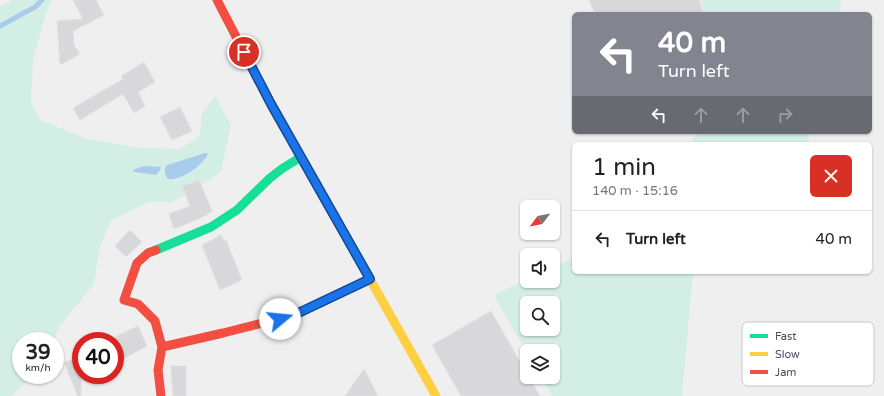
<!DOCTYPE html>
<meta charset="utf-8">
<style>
:root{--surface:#fff;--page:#f2f2f2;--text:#222;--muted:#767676;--line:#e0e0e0}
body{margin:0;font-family:"Varela Round",sans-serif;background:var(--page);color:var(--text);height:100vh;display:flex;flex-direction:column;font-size:15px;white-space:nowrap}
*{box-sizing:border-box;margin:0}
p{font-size:13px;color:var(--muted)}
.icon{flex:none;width:22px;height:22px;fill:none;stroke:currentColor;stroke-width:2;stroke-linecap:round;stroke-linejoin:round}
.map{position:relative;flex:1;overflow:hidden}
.panel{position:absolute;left:572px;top:142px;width:300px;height:132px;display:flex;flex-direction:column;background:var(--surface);border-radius:6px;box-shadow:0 1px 3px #0004}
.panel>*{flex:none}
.hud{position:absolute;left:572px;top:12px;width:300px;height:122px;border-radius:6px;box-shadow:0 1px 3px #0004;background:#82858f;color:#fff;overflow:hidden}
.needle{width:26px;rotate:238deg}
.controls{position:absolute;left:520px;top:200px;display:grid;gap:8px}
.controls a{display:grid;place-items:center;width:40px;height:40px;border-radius:6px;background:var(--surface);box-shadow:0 1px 3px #0004;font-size:20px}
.speed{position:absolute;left:12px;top:332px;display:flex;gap:8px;font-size:20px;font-weight:700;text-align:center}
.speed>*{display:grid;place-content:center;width:52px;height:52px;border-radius:50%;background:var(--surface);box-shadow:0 1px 3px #0004;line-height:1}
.speed small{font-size:10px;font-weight:400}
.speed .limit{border:6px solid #d22;background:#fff;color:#111}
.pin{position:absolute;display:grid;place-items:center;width:34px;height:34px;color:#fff;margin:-17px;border:2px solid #fff;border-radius:50%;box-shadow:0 1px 4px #0007}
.me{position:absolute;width:44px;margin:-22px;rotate:73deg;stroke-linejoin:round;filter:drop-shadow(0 0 3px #0008)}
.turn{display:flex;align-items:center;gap:14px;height:84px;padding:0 20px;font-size:18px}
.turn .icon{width:52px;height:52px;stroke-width:2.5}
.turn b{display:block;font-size:28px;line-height:34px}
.lanes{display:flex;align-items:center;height:38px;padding:0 20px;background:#0003;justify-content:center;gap:20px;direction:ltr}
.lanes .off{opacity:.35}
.round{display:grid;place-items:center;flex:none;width:42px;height:42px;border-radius:6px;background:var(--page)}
.headline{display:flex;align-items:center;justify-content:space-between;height:68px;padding:0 20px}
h1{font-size:24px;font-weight:600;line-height:30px}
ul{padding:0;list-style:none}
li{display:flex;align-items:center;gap:12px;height:56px;padding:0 20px;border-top:1px solid var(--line)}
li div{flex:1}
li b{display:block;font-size:15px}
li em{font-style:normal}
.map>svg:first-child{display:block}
</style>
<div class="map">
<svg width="884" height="396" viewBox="0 0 884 396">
<rect width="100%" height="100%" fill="#f0efef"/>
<path fill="#d3eee5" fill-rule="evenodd" d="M13,0h38l-6,17 -12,43 -2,43 9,17 47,19 54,9 39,1 20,-13 2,-23 13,-17 16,29 -10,47 -34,22 -15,8h-23l-38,18 -12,30 -5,34 -35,43 -6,14h-32v34h13l-23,21h-11v-390zM205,153h2c-2,10 -14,17 -22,22l-18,-10z
M701,0h140l-1,14h-135z
M698,132h113l-4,10 -2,2h-116z
M574,257v15h119l-11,124h-130l-11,-19h12v-26h-26v2l-33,-57 33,-17v2h26v-14zM527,303h26v26h-26z"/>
<path fill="#a9cbec" d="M205,153h2l1,1c-6,12 -27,27 -40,25 -3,-5 -5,-9 -1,-14z
M146,166l15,1 -2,5 -3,3 -21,-3 -2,-1v-1l8,-3z"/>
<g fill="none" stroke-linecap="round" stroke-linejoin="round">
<path stroke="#a9cbec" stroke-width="5" d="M0,26l35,-19 7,-7"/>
</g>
<path fill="#d8d8db" stroke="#e1e0e2" d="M73,0h23l8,15 -31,16 1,14 6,9 -20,11 -3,-44 26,-2z
M589,0h110l5,14h-109z
M144,62l11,20 -17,10 7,14 -11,7 -11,-19 -43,26 -7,-12 50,-29 -2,-3z
M180,107l12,24 -20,9 -12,-23z
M199,180l13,31 -7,5 -31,13 -5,-15 21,-8 -8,-20z
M130,230l12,12 -13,12 -3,3 -11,-11z
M221,235l3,6 2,-1 16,40 -22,10 -18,-45z
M491,311l36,63v3h2l11,19h-79l-29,-51z
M138,326l9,20 -32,17v-26z
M81,355v41h-3l-14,-33z
M171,366h15v30h-13l-2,-26z
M364,369l14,27h-33z"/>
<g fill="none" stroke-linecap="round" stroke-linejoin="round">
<path stroke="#16e098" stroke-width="9" d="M156,250l55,-23 26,-17 33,-32 13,-10 18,-11
M301,312l69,-33"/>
<path stroke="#ffcf43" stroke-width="9" d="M332,212l104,184"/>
<path stroke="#f24e42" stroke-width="9" d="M217,0l54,104 61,108
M156,250l-8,3 -11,10 -13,37 14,4 17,17 7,26
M161,396l-3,-26 4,-23 61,-14 71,-18 7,-3"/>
</g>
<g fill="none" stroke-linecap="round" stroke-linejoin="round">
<defs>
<path id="route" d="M244,52l27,52 99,175 -76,36 -14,4"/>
</defs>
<use href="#route" stroke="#114b97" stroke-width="10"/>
<use href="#route" stroke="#1a73e8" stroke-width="7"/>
</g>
<rect x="742" y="322" width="132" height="64" rx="6" fill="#fff" stroke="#c8c9ce" stroke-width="1"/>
<rect x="750" y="334" width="18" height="4" fill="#16e098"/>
<rect x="750" y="352" width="18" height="4" fill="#ffcf43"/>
<rect x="750" y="370" width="18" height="4" fill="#f24e42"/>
<g font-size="11" fill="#464c5b">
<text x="775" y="340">Fast</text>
<text x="775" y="358">Slow</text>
<text x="775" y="376">Jam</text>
</g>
</svg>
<div class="controls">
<a><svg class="needle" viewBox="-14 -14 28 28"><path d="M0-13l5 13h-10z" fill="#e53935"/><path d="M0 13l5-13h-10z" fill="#767676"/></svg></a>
<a><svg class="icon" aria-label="sound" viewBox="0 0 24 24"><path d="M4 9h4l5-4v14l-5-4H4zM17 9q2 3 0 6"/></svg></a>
<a><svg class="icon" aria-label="search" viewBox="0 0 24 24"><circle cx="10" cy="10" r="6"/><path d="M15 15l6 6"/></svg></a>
<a><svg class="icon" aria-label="layers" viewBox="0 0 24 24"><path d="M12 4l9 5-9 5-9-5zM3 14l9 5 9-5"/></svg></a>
</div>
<div class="speed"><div>39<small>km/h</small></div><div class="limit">40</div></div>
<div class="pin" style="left:244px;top:52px;background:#d93025"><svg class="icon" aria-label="arrive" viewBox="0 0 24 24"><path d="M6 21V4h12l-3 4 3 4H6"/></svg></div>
<svg class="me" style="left:280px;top:319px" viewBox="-20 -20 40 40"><circle r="19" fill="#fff"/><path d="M0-13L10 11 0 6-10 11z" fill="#1a73e8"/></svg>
<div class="hud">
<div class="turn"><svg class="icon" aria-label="left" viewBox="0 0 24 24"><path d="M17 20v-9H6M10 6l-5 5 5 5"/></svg><div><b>40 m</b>Turn left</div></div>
<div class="lanes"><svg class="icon" aria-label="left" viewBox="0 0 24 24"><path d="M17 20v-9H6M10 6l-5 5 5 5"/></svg><svg class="icon off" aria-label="ahead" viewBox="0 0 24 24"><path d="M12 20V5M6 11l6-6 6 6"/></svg><svg class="icon off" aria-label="ahead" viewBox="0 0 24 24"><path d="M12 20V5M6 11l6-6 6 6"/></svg><svg class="icon off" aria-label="right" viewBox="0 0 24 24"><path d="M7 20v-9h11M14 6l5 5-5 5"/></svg></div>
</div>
<section class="panel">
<div class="headline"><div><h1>1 min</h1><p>140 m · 15:16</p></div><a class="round" style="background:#d93025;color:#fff"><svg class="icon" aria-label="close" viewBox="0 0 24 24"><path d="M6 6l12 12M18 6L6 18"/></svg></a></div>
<ul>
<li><svg class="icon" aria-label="left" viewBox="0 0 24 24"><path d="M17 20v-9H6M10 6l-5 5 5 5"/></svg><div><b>Turn left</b></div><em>40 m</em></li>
</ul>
</section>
</div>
